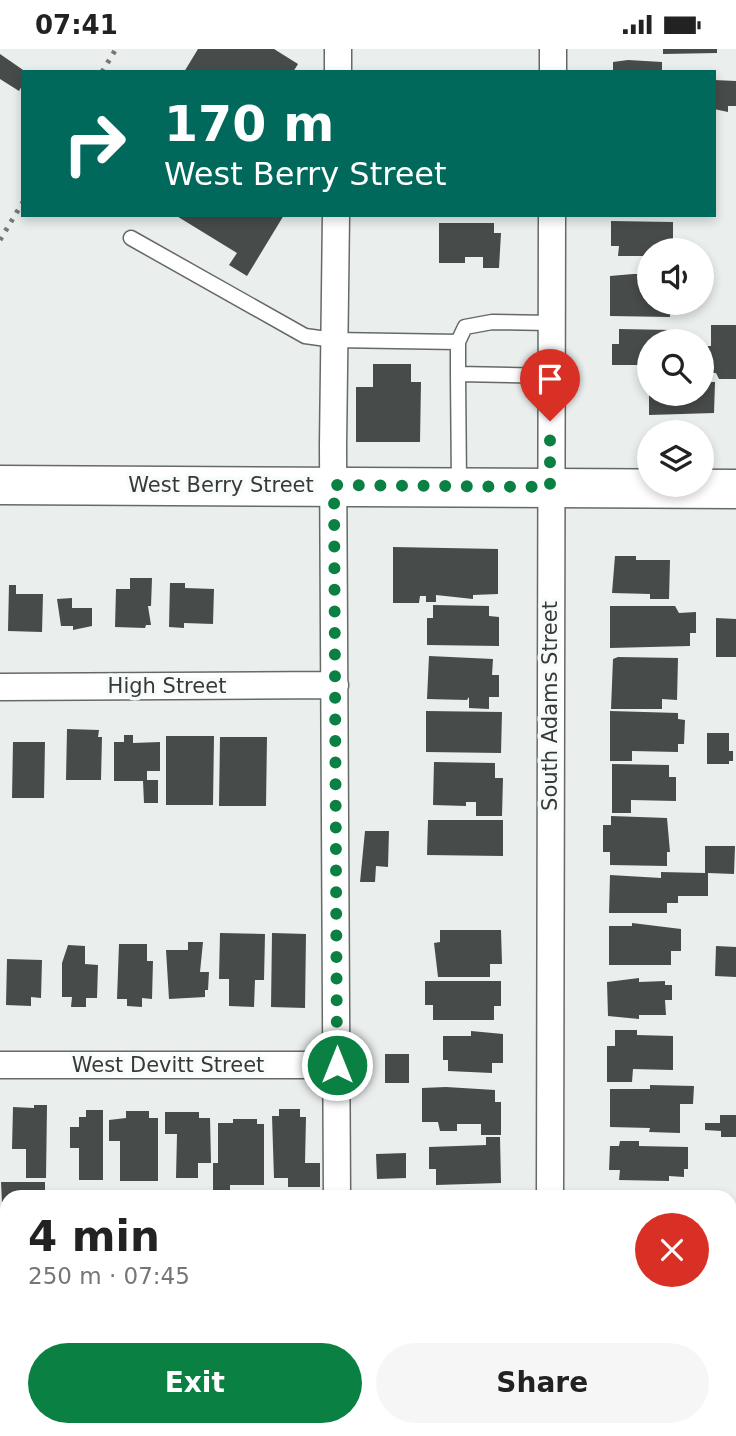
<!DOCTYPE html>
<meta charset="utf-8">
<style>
:root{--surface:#fff;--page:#f6f6f6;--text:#222;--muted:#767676;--accent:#0b8043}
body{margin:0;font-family:"DejaVu Sans",sans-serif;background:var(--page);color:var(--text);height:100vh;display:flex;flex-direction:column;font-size:26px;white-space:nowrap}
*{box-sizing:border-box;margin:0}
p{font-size:23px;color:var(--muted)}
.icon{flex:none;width:38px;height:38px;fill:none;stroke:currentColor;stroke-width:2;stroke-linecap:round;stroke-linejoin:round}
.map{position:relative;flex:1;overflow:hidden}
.details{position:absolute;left:0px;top:1141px;width:737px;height:247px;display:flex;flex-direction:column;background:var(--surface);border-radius:21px 21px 0 0;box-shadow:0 4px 10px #0003}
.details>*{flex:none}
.banner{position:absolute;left:21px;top:21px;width:695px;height:147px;border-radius:0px;box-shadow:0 4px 10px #0003;background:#00695c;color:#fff;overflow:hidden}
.tools{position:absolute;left:637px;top:189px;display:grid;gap:14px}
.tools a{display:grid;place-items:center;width:77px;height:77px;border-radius:50%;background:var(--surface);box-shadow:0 4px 10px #0003;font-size:35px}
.pin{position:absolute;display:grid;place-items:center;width:60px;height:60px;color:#fff;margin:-72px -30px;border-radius:50% 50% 50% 0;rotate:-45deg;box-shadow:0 0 7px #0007}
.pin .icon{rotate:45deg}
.me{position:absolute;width:77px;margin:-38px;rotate:0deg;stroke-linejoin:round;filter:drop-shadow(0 0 5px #0008)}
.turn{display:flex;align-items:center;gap:24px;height:147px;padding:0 28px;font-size:32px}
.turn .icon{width:91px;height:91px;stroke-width:2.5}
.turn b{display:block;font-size:49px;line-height:60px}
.round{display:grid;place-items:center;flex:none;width:74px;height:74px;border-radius:37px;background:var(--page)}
.summary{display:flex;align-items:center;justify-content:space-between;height:119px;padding:0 28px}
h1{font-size:42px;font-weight:700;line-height:52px}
.action{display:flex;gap:14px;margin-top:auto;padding:14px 28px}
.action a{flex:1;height:80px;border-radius:42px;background:var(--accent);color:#fff;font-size:28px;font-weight:700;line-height:80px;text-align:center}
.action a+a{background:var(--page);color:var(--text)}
.status{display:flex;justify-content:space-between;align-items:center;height:49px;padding:0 35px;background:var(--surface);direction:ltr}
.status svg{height:19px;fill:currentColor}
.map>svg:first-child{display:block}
</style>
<div class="status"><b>07:41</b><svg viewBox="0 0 49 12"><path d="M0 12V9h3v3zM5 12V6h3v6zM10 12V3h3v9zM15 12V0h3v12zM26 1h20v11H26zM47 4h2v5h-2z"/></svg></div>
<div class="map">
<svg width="736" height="1387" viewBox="0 0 736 1387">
<rect width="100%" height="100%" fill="#eaeeed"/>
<path fill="#474b4a" d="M198,0h76l24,15 -5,8h-109z
M663,0h54v4l-54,1z
M0,5l26,18h-3v12l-4,7 -19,-12z
M628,11l34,2v10h-49v-10z
M714,31l22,1v25h-8v6l-14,-3z
M175,166h109l-37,61 -18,-11 8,-12z
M611,172l62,1v28h-24v6h-31l1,-10h-8z
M439,174h55v10h7l-2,35h-16v-11h-18v6h-26z
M633,225h16v29h21v14l-60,-1v-40z
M711,276h25v54h-17l-3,-6h-10v-27h5z
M619,280l53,1v11h-23v24h-37v-21h7z
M373,315h38v18h10l-1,60h-64v-55h17z
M702,333h13l-1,31 -65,2v-21h53z
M393,498l105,2v45l-25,1v4l-37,-4v7h-10v-6h-6l-1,7h-26z
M615,507h21v4h34l-1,39h-19v-5l-38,-1z
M130,529h22l-1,28h-3l3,19h-5l-1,3 -30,-1 1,-38h14z
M170,534h15v5l29,1 -1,35 -29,-1v5l-15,-1z
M9,536h7v9h27l-1,38 -34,-1z
M72,549v10h20v18l-19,4v-4h-12l-4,-27z
M433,556l56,1v10l10,1v29l-72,-1v-27h6z
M610,557h65l4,7 17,-1v21h-6v13l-80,2z
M716,569l20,1v38h-20z
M429,607l64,3 -1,16h7v22h-10v12l-20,-1v-11l-2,3 -40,-1z
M618,608l60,1 -1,42 -15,-1v10h-51l2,-50z
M426,662l76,1 -1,41 -75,-1z
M610,662l68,2v6l7,1 -1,24h-6v8l-46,-1v10h-22z
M67,680l32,1 -1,7h4l-1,43h-35z
M707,684h22v18h4v10h-4v3h-22z
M124,686h9v8l27,-1v29h-13v9h11v23h-14l-1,-22h-29v-39h10z
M166,687h48l-1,69h-47z
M220,688h47l-1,69h-47z
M13,693h32l-1,56h-32z
M434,713l61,1v15h8l-1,38h-26v-14h-10v4l-33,-1z
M612,715l57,1v12h7v24l-45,-1v13h-19z
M611,767l56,2 3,34h-3v14l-57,-1v-13h-7v-27h8z
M428,771h75v36l-76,-1z
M365,782h24l-1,36 -12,-1 -1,16h-15z
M705,797h30l-1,28 -26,-1v23h-30v7h-11v10h-58l1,-38 51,3v-6l44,1z
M632,874l49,6v22h-10v14h-62v-39h23z
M440,881h61l1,34h-12v13h-52l-4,-34 6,-1z
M220,884l45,1 -1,46h-9l-1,27 -25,-1v-27h-10z
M272,884l34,1 -1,74 -34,-1z
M188,893h15l-3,30h9l-1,18h-3v7l-36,2 -3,-49h22z
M119,895h28v17h6l-1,38 -10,-1v9l-15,-1v-7h-10z
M68,896l17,1v18l13,1 -1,33h-11v9h-15l1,-10h-10v-34z
M716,897l20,1v30l-21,-1z
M7,910l35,1 -1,38 -10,-1v9l-25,-1z
M639,929v4l26,-1v4h7v15h-7l1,15h-27v4l-31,-3 -1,-34z
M425,932h76v25h-7v14h-61v-15h-8z
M615,981h22v5l36,1v34l-40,-1 -1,13h-25v-36h8z
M471,982l32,3v29h-11v10l-44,-2v-11h-5v-24h28z
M385,1005h24v29h-24z
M650,1036l44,1 -1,18h-13v29l-31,-1 1,-4 -40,-1v-38h40z
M446,1038l49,3v12h6v33h-20v-11h-24v7h-17l-2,-9h-16v-34z
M34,1056h13l-1,73h-20v-29h-14l1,-42 21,1z
M279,1060h21v8h6l-1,46h15v24h-32v-9h-14l-2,-62h7z
M86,1061h17v70h-24v-32h-9v-21h9v-10h7z
M126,1062h23v7h9v63h-38v-40h-11v-21l17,-2z
M165,1063h34v6h11l1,45h-13v15h-22l1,-44h-12z
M720,1066h16v22h-15v-6l-16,-1v-7h15z
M233,1070h24v5h7v61h-34v9h6v3h-23v-34h5v-40h15z
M486,1088h14l1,46 -65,2v-16h-7v-22l57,-2z
M620,1092h19v5l49,1v22h-4v8l-15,-1v5l-50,-1 1,-10h-11l1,-24h9z
M406,1104v25l-29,1 -1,-25z
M1,1133h44v15h-38v6h-5z
M0,1165h3v25h-3z
M0,1219h4v31h-4z
M612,1381h75v6h-75z"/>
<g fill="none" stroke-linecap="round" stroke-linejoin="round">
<defs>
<path id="lane" d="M131,189l174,98 29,4 124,2
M458,325v-32l7,-15 27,-5 59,1
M459,436l-1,-111 93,2"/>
<path id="street" d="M338,23v-23
M553,23v-23
M336,166l-3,231 4,751
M0,638l335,-2
M0,1016h336
M550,1148l2,-982
M730,1176h6
M338,1381v6
M549,1387v-6"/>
<path id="secondary" d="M0,436l736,4"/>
</defs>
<use href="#lane" stroke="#656968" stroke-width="17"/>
<use href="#street" stroke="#656968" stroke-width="29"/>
<use href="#secondary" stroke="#656968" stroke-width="41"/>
<use href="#lane" stroke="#fff" stroke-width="14"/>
<use href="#street" stroke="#fff" stroke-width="26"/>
<use href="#secondary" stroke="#fff" stroke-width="38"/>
<path stroke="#757877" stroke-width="5" stroke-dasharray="3.5 7" stroke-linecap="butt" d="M102,23l14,-23
M0,191l23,-38"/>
</g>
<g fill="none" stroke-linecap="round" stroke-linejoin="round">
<path stroke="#0b8043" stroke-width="12" stroke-dasharray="0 21.6" d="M337,1016l-3,-580 216,2v-66"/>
</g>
<g text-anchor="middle" stroke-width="7" stroke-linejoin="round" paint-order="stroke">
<g font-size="21" fill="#373938" stroke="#f7fbfa">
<text x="221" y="443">West Berry Street</text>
<text x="167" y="644">High Street</text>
<text transform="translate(550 657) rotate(-90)" y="7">South Adams Street</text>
<text x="168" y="1023">West Devitt Street</text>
</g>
</g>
</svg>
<div class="tools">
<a><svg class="icon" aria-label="sound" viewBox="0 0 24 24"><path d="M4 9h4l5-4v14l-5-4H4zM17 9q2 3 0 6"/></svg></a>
<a><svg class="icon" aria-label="search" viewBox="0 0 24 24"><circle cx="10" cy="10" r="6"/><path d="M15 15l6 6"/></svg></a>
<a><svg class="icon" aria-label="layers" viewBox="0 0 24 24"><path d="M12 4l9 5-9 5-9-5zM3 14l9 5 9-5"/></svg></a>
</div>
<div class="pin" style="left:550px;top:372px;background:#d93025"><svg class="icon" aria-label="arrive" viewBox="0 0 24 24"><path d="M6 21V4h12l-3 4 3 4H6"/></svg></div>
<svg class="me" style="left:337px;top:1016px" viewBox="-20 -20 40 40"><circle r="17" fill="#0b8043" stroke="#fff" stroke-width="3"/><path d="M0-11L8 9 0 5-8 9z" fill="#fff"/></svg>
<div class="banner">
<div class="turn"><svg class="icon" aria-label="right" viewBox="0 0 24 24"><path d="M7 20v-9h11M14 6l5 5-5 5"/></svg><div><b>170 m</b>West Berry Street</div></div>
</div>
<section class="details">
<div class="summary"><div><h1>4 min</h1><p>250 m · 07:45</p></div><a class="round" style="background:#d93025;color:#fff"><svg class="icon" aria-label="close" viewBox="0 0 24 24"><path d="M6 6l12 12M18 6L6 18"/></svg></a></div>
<div class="action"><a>Exit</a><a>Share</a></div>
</section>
</div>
